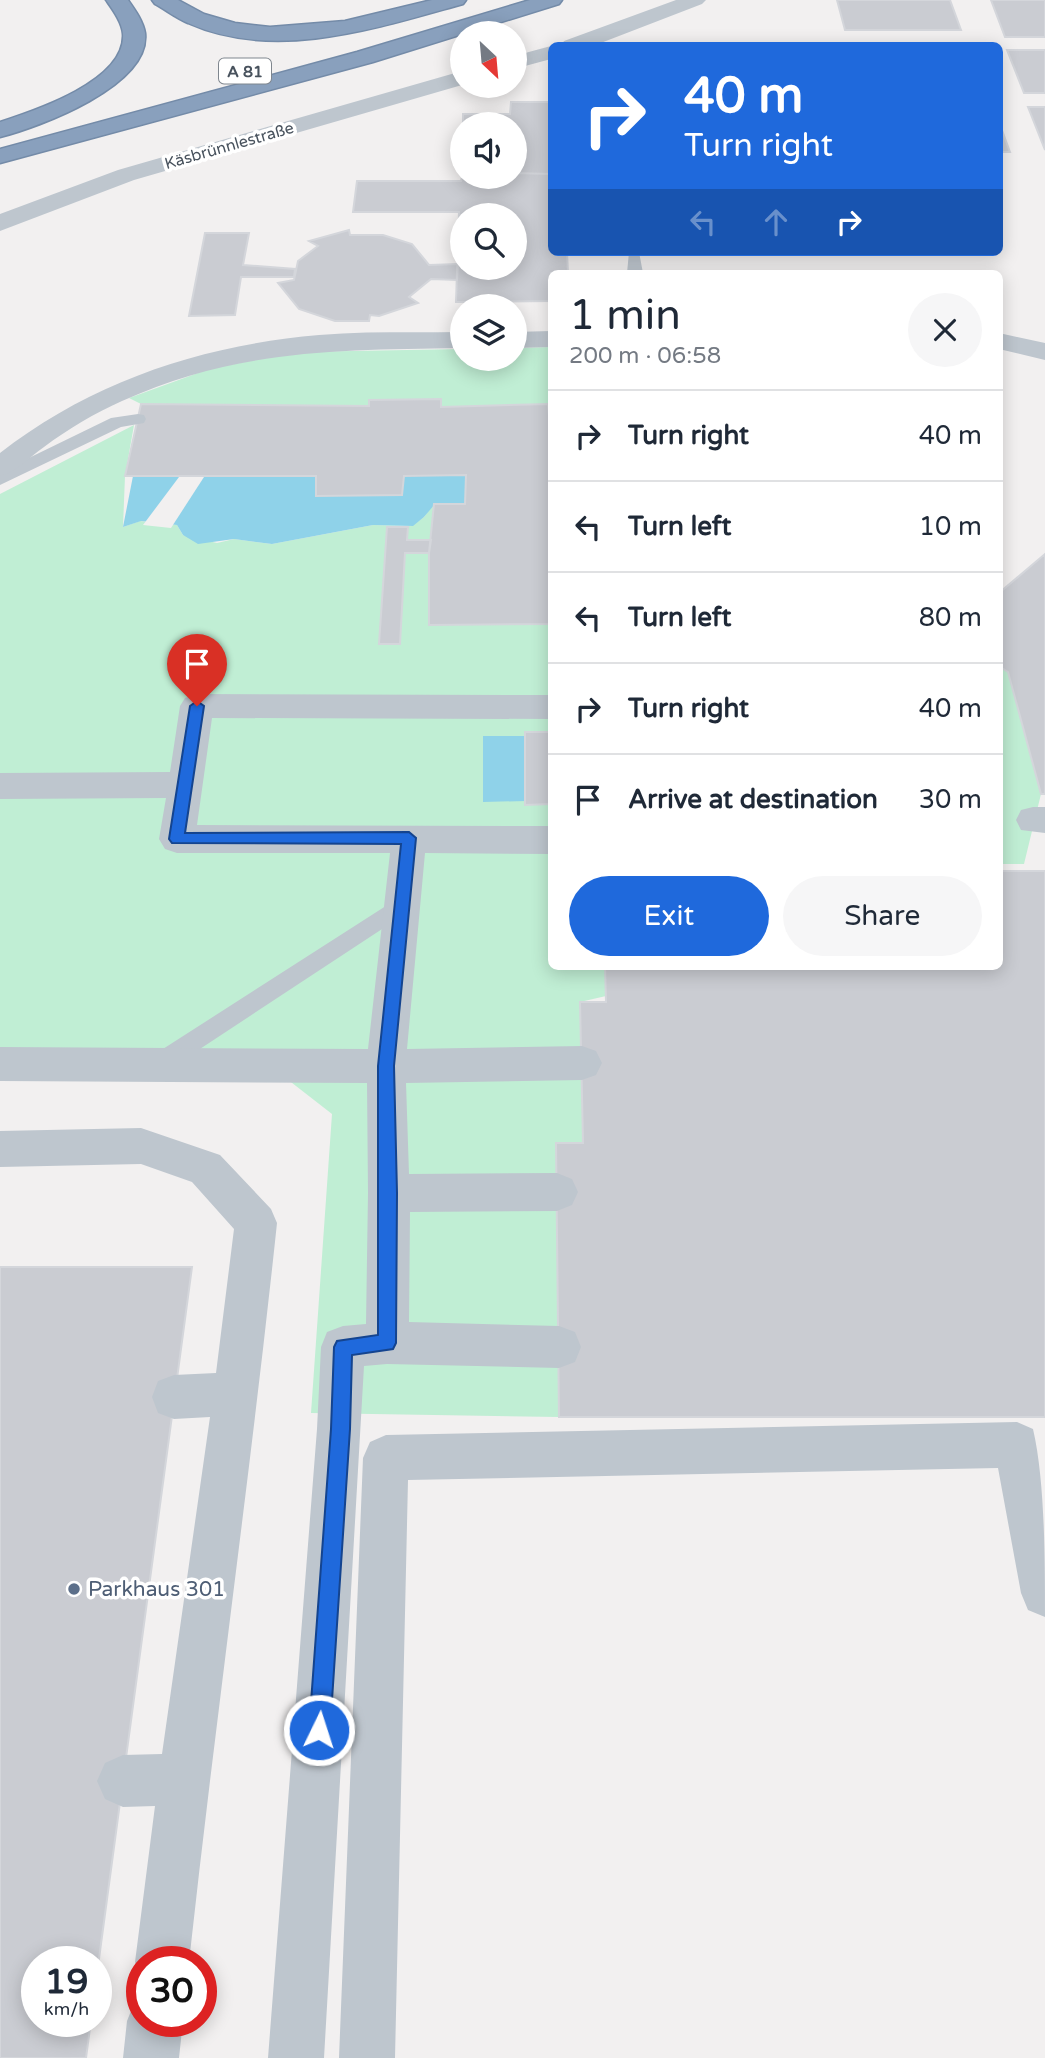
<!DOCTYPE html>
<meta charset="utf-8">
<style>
:root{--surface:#fff;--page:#f6f6f7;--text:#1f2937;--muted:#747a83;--line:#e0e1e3;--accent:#1f69dc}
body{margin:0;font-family:"Varela Round",sans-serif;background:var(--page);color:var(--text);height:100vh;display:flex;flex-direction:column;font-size:26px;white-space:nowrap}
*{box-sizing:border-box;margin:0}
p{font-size:23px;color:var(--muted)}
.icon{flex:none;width:38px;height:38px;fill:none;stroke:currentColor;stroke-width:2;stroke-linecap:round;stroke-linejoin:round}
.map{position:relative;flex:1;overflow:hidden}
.panel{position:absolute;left:548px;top:270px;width:455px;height:700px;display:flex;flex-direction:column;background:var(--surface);border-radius:10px;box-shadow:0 4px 18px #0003}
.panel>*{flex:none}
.guide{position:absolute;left:548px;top:42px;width:455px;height:214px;border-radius:10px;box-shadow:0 4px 18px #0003;background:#1f69dc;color:#fff;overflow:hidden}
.needle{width:46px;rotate:154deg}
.fabs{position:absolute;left:450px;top:21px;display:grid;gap:14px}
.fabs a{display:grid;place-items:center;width:77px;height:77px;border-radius:50%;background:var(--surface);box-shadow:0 4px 18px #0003;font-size:35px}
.speed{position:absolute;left:21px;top:1946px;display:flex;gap:14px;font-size:35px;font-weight:700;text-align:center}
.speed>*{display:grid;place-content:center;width:91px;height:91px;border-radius:50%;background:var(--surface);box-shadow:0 4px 18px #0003;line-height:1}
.speed small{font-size:18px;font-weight:400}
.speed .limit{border:10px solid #d22;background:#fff;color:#111}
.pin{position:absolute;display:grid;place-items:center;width:60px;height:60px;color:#fff;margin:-72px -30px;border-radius:50% 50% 50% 0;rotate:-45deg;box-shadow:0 0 7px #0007}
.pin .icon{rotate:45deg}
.me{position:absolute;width:77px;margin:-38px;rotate:4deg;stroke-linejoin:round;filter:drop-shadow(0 0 5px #0008)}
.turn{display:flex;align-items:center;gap:24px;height:147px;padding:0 21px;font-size:32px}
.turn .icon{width:91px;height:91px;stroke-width:2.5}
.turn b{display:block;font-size:49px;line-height:60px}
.lanes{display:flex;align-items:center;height:66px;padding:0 21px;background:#0003;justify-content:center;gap:35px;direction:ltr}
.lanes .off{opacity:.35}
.round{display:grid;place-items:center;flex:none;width:74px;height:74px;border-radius:37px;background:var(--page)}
.overview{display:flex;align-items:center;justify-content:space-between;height:119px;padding:0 21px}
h1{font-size:42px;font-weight:600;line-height:52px}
.primary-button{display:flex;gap:14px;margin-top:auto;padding:14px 21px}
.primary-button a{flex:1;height:80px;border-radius:42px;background:var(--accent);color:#fff;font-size:28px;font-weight:600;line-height:80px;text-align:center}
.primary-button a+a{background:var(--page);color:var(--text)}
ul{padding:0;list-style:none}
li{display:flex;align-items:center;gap:21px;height:91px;padding:0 21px;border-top:2px solid var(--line)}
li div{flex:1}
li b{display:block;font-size:26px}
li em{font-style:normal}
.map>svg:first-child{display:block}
</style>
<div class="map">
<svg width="1045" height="2058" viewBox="0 0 1045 2058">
<rect width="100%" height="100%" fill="#f2f0f0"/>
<path fill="#c0eed4" d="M551,347v57l-110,3v-8l-71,1 -1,6 -228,-2 -12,-6 80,-29 87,-17 166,-3v10h52l1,-11z
M134,425l-9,51 -2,51 17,-6 37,4 6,10 34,8 17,-4 38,5 101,-19 39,1 12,-9 10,-13 -5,121 122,-1v342h54l1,30 -26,6 3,141h-26l2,274 -248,-4 21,-299 -54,-42h-278v-578z
M999,666l9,6 33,122 -17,70h-25z"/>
<path fill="#8fd2e9" d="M466,475l-1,29h-30l-11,13 -11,9 -40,-1 -101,19 -38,-5 -36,5 -15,-9 -6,-10 -36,-4 -18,6 10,-51z
M483,736h42l1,65 -43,1z"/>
<path fill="#f2f0f0" d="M179,477h25l-33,51 -28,-3z"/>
<path fill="#caccd2" stroke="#d4d6db" stroke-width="2" fill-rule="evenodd" d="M837,0h113l11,30h-116z
M991,0h54v37h-40z
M1007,50h38v43h-21z
M511,102h40v72l-37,-1v-49h-51v-10h47z
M1028,107h17v43z
M999,122l11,30h-11z
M514,173l37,1v78h16l1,21h-17v28l-95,1 3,-90h-106l4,-31h104l1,-4h52zM462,215h52v53h-52z
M349,230l1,5h33l29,9 17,21 29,-1 -1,16 -26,-1 -22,18 9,6 -39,13 -9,-1 -1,6h-34l-36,-12 -21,-26 16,-3 4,-19 20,-15 -9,-5z
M205,233h44l-6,32 52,4 -1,8h-53l-6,38 -46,1z
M441,399v8l107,-3 3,35v185l-122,1v-72l5,-49h31l1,-29 -62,1 -2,19 -86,1v-20h-191l16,-72 228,2v-6z
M387,527h21l-1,13h24l-2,13h-24l-5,91h-21z
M1045,554v240h-4l-33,-122 -9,-6v-73z
M525,732h26v72l-26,1z
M999,871h46v546h-486l-3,-274h27l-3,-141h26l-1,-36h394z
M0,1267h192l-96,714v-19h-59v59h54l-5,37h-86z"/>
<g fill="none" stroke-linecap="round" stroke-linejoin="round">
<defs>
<path id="highway" d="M106,0h22c7,10 15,21 17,33 6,53 -106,94 -145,104v-15c34,-11 126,-41 123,-88 -1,-12 -10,-24 -17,-34z
M152,0h26l26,14 31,9 35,4 75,-6 87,-21h34l-3,4c-86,24 -188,58 -275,19 -12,-5 -22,-13 -33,-19z
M530,0h32l-3,4 -186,58 -373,101v-14l357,-97z"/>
</defs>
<use href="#highway" stroke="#748ba8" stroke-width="3"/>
<path fill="#bec6ce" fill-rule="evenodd" d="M629,252h10l4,21h-16z
M138,414l6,1 2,4 -2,4 -23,4 -121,58v-13l111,-54z
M403,895l8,3 3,6 -3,6 -243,160 -8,3 -8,-3 -4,-7 4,-7z"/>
<path fill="#bec6ce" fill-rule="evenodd" d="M676,0h30l-4,4 -109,42h-32l3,-5z
M551,46v13l-37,10v-13z
M462,71v14l-328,95 -134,51v-17l118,-44z
M551,331v16l-37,1v-16z
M462,332v16c-123,2 -225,1 -340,53 -27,12 -54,28 -78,46 -15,10 -27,25 -44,29v-23c92,-72 203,-108 319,-118 47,-4 95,-2 143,-3z
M999,333l46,10v17l-46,-11z
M197,694l354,1v24l-339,-1 -15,107 354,1v28l-126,-1 -18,196 175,-3 14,5 6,12 -6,12 -14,5 -176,3 3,91 148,-1 15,6 6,13 -6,13 -15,6 -147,1 -1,110 150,4 16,6 6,15 -6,15 -16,6 -172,-4 -23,2 -40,692h-56l49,-629 4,-82 6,-15 16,-6 23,-2 2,-131 -1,-110 -367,-2v-34l368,2 22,-196h-213l-12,-4 -6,-10 7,-41 -166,1v-26l170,-1 10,-66 5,-8z
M1033,807h12v26l-24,-3 -5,-10 5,-10z
M141,1128l79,27 51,54 6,14c-26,246 -61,492 -88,739h-47v17l-7,-17 20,-156 -32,1 -18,-8 -8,-18 8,-18 18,-8 39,-1 48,-337 -36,2 -16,-6 -6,-16 6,-16 16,-6 42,-2 18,-144 -42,-47 -51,-18 -141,3v-36z
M1017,1422l16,7c12,51 12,132 12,188l-17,-7 -7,-17 -23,-125 -590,12 -13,578h-56l24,-600 7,-16 16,-7z
M142,1999v22h41l-4,37h-56l4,-37 8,-20z"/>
<use href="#highway" fill="#89a0bd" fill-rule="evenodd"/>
</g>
<path fill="#1f69dc" stroke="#14448f" stroke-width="2" d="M197,701l7,5 -19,127 224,-1 7,6 -22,228 3,127 -1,150 -3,6 -41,6 -2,74 -20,301 -3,7 -8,3 -7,-3 -3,-7 22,-301 3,-82 3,-6 41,-6v-269l23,-222 -229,-1 -3,-4 21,-133z"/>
<circle fill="#5c6f8a" stroke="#fff" stroke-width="2.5" cx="74" cy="1589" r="7"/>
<g text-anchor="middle" stroke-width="7" stroke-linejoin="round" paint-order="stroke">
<rect fill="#fff" stroke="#7f868e" stroke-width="2" x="219" y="58.5" width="52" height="25" rx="5"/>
<g font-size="16" font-weight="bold" fill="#48525d">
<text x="245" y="77">A 81</text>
</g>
<g font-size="16" fill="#48525d" stroke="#fff">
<text transform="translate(229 145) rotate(-16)" y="6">Käsbrünnlestraße</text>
</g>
<g font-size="21" fill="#4e5e75" stroke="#fff" text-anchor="start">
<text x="88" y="1596">Parkhaus 301</text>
</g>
</g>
</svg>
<div class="fabs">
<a><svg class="needle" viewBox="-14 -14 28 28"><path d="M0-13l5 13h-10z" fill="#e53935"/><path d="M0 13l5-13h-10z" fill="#747a83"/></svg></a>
<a><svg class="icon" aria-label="sound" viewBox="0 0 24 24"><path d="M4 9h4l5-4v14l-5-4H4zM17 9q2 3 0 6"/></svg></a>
<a><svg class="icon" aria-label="search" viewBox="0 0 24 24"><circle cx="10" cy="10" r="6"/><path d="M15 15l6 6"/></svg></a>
<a><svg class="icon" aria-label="layers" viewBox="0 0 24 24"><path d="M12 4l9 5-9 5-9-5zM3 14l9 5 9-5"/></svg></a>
</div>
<div class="speed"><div>19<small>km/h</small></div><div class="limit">30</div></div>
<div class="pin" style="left:197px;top:706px;background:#d93025"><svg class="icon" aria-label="arrive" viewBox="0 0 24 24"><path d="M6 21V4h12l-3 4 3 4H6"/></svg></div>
<svg class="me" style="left:319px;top:1730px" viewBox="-20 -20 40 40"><circle r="17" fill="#1f69dc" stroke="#fff" stroke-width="3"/><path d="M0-11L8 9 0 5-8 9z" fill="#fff"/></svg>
<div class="guide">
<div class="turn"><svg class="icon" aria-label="right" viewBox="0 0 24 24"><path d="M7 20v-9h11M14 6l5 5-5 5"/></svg><div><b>40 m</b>Turn right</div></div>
<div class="lanes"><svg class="icon off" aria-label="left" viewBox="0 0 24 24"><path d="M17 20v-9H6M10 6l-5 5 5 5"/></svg><svg class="icon off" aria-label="ahead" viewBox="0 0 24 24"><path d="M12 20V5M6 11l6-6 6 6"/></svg><svg class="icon" aria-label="right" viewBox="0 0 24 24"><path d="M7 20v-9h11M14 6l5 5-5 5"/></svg></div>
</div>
<section class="panel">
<div class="overview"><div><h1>1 min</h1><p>200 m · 06:58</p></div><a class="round"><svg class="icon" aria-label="close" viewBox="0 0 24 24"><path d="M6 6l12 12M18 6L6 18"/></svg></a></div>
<ul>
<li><svg class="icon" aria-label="right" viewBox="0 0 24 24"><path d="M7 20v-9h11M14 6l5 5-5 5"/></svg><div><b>Turn right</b></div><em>40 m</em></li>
<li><svg class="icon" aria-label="left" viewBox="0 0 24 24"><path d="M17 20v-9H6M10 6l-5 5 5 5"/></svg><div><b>Turn left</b></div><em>10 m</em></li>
<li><svg class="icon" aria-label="left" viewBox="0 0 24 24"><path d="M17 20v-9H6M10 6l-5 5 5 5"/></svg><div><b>Turn left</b></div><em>80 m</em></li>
<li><svg class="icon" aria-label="right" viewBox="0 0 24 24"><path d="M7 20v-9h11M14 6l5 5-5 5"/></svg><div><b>Turn right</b></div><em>40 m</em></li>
<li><svg class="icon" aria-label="arrive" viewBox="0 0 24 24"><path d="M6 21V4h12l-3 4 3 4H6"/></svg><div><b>Arrive at destination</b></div><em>30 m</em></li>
</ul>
<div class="primary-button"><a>Exit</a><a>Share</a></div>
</section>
</div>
